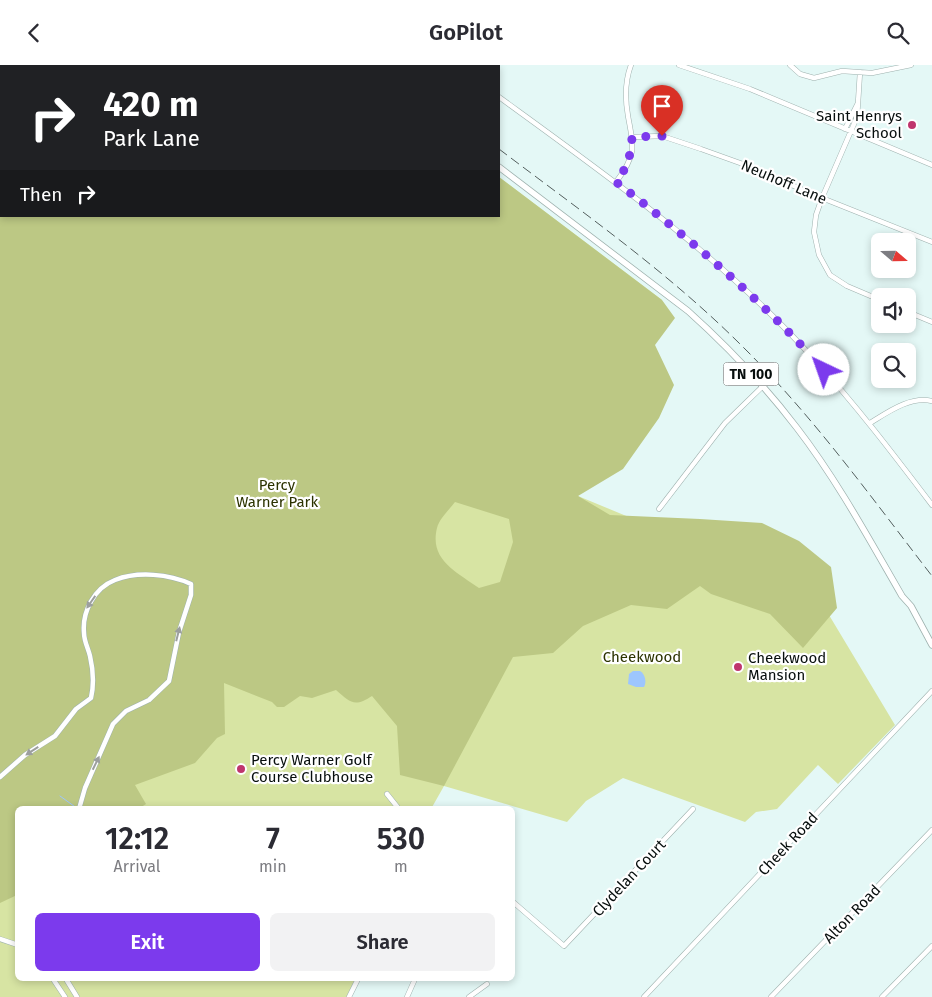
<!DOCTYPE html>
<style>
:root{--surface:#fff;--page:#f2f2f3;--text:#2b2b33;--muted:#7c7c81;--accent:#7c3aed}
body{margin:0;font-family:"Fira Sans",sans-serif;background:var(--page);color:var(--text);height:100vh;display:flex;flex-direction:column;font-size:19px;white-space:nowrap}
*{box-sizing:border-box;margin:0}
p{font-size:16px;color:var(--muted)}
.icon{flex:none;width:28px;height:28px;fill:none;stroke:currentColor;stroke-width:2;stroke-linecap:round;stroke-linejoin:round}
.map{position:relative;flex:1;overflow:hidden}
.sheet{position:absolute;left:15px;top:741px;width:500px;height:175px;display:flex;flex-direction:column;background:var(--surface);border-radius:8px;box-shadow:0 2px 8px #0003}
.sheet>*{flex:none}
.banner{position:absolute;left:0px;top:0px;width:500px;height:152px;box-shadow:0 2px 8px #0003;background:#202124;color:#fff;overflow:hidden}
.needle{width:32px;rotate:110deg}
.controls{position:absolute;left:871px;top:168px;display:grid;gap:10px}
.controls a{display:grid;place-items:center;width:45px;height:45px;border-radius:8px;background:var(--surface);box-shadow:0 2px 8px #0003;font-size:25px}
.pin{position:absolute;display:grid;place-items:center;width:42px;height:42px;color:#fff;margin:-51px -21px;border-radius:50% 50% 50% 0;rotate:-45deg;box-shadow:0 0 5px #0007}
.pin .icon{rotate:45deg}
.me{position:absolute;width:55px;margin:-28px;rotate:318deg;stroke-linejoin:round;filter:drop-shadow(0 0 4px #0008)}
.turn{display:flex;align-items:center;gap:18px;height:105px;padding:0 20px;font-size:22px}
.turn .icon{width:65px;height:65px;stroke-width:2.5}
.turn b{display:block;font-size:35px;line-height:42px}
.then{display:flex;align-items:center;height:48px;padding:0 20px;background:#0003;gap:10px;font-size:19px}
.eta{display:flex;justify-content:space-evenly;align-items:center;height:85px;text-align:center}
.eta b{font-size:30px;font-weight:600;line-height:35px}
.action{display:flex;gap:10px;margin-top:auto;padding:10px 20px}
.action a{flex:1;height:58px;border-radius:8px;background:var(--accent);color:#fff;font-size:20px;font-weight:600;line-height:58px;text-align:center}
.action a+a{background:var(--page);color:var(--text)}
header{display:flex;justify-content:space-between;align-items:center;height:65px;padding:0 20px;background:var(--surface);font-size:22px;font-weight:600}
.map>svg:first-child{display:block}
</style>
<header><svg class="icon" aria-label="back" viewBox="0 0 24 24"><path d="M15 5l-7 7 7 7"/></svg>GoPilot<svg class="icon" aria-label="search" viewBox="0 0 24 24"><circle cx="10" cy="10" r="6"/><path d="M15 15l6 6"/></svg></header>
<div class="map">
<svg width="932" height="932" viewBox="0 0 932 932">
<rect width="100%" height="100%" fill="#e4f8f6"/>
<path fill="#d7e4a3" d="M0,0h351l1,1h-351v150h498v-39l163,123 -84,196 239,99 78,130 -57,59 -20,-19 -41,44 -21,3 -11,10 -122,-44 -37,23 -19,21 -123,-36 -13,23h-413v170h337l-8,18h-347z"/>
<path fill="#bcc884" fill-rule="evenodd" d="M0,0h342l2,1h-343v150h498v-39l163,123 13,18 -20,27 19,40 -15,33 -36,51 -45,27 32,19 90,4 62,4 37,18 32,26 6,41 -34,40 -33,-34 -59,-20 -11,-8 -33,23 -36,-4 -48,21 -30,27 -40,4 -69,129 -44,-11 -3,-49 -25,-30c-18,12 -22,6 -36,-6l-24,8 -12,-2 -16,11h-7l-5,-5 -48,-19 1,51 -8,4 -22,25 -60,22 11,19 -8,5h-120l-1,86 -17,8zM455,437l54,17 4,23 -13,40 -21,6c-22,-16 -50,-28 -42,-60 2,-9 13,-19 18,-26z"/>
<path fill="#9dc6fe" d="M633,606h7c5,3 7,11 4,16h-8l-8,-3 1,-10z"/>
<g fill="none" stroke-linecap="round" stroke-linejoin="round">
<path stroke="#9dc6fe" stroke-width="1" d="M60,731l18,13"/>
<defs>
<path id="minor" d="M461,0l1,1
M679,0l71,24 182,76
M790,0l10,9 14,4 28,-7 30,2 39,-8
M499,32c110,80 222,159 314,261 43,47 81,97 119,147
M858,38l2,-31
M845,64l13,-26 -1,14 -35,81 -6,17 -2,17 5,23 11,20 17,11 33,14
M633,72l29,-1 39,13 39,14 82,35 110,44
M616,117c7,-9 14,-19 16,-31 1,-13 -2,-23 -4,-35 -3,-17 -3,-35 3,-51
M908,247l24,10
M870,358c18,-11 40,-27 62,-22
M659,444l66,-86 38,-37
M0,712l25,-22 30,-19 21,-27 15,-11c3,-13 2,-29 -1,-42 -2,-8 -6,-15 -6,-23 -2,-21 10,-45 31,-53 23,-9 54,-6 76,4v11l-12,37 -10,49 -20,19 -23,11 -13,13 -28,64 -6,21
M387,729l12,15
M512,836l52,45 129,-137
M0,874l18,6
M53,914l12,18
M66,914l11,18
M349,932l9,-18
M407,932l8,-18
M469,932l18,-13
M644,932l288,-306
M771,932l161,-167
M882,932l50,-51"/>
<path id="major" d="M364,0l2,1
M499,102l189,144c39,35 77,75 109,117 40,52 72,111 105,168l9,10 21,39"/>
</defs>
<use href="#minor" stroke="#9eb1ae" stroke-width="5.5"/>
<use href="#major" stroke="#9eb1ae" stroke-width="7"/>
<use href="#minor" stroke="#fff" stroke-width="4.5"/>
<use href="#major" stroke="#fff" stroke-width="5.5"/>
<path stroke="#545f5e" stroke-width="1" stroke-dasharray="10 5" stroke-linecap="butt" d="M390,0l1,1
M499,84c83,63 169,123 243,197 71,70 129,151 190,230"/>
</g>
<defs><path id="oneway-solid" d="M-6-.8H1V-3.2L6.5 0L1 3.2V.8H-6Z" transform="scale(1.25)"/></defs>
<g fill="#9c9f9e">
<use href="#oneway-solid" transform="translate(91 537) rotate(125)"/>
<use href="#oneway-solid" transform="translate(178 569) rotate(-76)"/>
<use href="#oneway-solid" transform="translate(32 686) rotate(147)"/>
<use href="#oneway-solid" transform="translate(96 698) rotate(-64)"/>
</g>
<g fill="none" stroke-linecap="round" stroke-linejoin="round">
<path stroke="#7c3aed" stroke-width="9" stroke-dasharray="0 16.2" d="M662,71l-30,1c-1,19 -5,31 -16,45 74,57 146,118 208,188"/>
</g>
<g fill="#bf356d" stroke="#fff" stroke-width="2">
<circle cx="912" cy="60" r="5"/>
<circle cx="738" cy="602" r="5"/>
<circle cx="241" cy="704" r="5"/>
</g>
<g text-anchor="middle" stroke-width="4.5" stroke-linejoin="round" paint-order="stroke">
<rect fill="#fff" stroke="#515656" stroke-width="1" x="723.5" y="297.5" width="55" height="23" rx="4"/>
<g font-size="14" font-weight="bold" fill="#070e0d">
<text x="751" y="314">TN 100</text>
</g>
<g font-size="15" fill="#070e0d" stroke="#fff" text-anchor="start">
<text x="902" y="56" text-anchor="end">Saint Henrys<tspan x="902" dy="17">School</tspan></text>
<text x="748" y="598">Cheekwood<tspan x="748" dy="17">Mansion</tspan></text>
<text x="251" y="700">Percy Warner Golf<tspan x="251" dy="17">Course Clubhouse</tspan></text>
</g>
<g font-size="15" fill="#070e0d" stroke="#fff">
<text transform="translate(784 117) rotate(23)" y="5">Neuhoff Lane</text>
<text transform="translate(788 779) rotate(-47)" y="5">Cheek Road</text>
<text transform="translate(629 813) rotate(-47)" y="5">Clydelan Court</text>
<text transform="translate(852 849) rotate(-46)" y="5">Alton Road</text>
</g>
<g font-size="15" fill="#2c3300" stroke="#fff">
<text x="277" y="425">Percy<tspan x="277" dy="17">Warner Park</tspan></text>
<text x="642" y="597">Cheekwood</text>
</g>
</g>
</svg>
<div class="controls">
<a><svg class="needle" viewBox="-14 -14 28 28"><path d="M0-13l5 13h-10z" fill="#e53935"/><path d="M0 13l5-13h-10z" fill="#7c7c81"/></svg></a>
<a><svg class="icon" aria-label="sound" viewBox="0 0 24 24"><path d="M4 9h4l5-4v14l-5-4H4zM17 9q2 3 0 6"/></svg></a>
<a><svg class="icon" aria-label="search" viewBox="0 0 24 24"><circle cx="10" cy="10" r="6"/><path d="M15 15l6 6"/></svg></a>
</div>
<div class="pin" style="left:662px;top:71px;background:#d93025"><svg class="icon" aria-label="arrive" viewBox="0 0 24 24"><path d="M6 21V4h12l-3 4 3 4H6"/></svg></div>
<svg class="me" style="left:824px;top:305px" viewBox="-20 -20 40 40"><circle r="19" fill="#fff"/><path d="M0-13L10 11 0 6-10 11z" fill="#7c3aed"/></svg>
<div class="banner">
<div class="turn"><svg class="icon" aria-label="right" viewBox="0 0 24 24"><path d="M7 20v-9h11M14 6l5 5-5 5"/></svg><div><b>420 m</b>Park Lane</div></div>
<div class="then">Then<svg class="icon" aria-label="right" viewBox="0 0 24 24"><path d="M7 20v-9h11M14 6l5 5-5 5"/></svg></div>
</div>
<section class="sheet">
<div class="eta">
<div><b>12:12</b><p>Arrival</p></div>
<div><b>7</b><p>min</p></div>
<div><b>530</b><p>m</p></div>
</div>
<div class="action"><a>Exit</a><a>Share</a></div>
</section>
</div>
